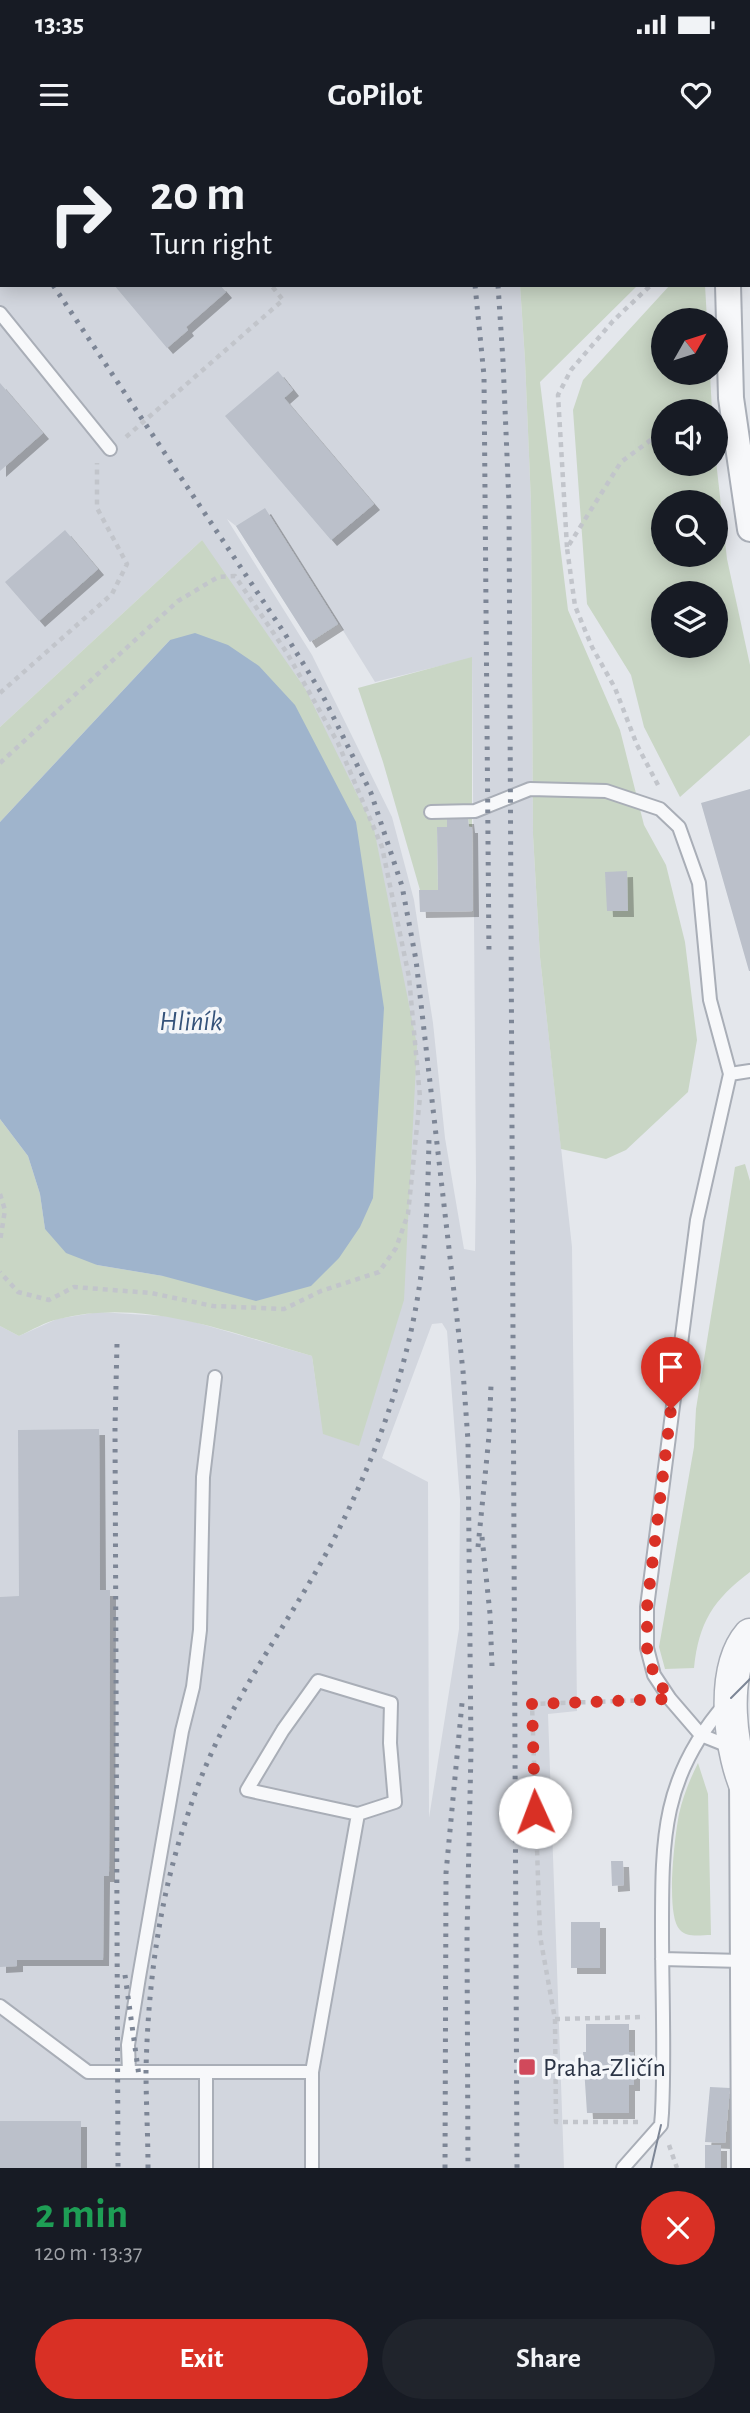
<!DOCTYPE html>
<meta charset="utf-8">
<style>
:root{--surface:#171b24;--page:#20242c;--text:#f1f3f6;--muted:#9ea1a6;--accent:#d93025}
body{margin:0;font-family:"Alegreya Sans",sans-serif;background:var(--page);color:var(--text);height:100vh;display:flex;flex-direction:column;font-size:26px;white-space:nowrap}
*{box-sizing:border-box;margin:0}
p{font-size:23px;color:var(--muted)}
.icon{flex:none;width:38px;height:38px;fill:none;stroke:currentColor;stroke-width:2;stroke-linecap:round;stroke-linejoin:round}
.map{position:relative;height:2028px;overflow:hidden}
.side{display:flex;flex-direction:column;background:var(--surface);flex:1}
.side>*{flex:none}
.hud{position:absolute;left:0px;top:0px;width:751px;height:147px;box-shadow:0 4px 18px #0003;background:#171b24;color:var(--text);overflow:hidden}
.needle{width:46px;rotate:51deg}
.controls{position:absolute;left:651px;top:168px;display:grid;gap:14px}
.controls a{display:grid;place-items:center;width:77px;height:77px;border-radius:50%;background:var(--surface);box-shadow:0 4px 18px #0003;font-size:35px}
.pin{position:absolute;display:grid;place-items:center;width:60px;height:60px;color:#fff;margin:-72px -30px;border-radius:50% 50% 50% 0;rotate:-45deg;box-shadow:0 0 7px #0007}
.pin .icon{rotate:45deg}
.me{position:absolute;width:77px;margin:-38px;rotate:358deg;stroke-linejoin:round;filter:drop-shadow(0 0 5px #0008)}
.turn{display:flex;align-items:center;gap:24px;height:147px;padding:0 35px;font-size:32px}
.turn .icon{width:91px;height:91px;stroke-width:2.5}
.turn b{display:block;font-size:49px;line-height:60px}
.round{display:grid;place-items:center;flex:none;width:74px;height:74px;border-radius:37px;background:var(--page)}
.headline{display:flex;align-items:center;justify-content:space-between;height:119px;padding:0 35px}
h1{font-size:42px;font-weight:700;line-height:52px;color:#1e9e55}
.action{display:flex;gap:14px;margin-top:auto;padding:14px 35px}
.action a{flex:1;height:80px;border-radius:42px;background:var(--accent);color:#fff;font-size:28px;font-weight:700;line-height:80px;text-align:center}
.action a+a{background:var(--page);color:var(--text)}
.status{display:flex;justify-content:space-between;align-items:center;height:49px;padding:0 35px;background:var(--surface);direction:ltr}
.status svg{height:19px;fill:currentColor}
header{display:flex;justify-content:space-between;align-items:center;height:91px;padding:0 35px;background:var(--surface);font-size:32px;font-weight:700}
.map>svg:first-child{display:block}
</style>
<div class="status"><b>13:35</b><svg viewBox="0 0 49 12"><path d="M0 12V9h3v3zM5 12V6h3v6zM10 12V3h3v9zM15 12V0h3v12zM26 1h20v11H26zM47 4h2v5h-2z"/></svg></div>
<header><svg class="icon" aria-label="menu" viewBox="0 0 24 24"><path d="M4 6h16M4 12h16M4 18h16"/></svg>GoPilot<svg class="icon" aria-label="heart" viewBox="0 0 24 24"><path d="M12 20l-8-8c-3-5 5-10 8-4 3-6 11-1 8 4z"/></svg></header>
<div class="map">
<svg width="750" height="2028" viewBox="0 0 750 2028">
<defs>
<filter id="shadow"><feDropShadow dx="6" dy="6" stdDeviation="0" flood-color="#0004"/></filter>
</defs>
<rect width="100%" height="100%" fill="#e4e7ec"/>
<path fill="#d2d6de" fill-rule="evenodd" d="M0,0h531l-529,2v143h518l5,75 6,143 2,332 7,122 32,290 5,464 -29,3 16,454h-564v-842l19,10 38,-17 42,-7 78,5 135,39 11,78 -121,-894 -202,187zM227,379l9,7 74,116 29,-18 36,58 97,-24 4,524 -1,69 -11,-2 -19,-111 -12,-115 -19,-123 -22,-83 -80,-162zM442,1183l5,8 13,169 -1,129 -30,189 -1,-336 -46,-24 50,-134z"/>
<path fill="#c9d6c5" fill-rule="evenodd" d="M520,145h118l-98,97 28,228 52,120 24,95 22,40 19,77 12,98 -9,52 -62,58 -20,9 -45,-10 -21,-192 -7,-122 -2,-332 -6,-143z
M670,145h35l2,35h-44v53h47l2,38h-49v53h53v-3l11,98 23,106v70l-70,62 -36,-70 -13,-52 -44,-71 -14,-194 10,-30zM716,362v53h-53v-53zM716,453v53h-53v-53z
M202,400l104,150 68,139 43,216 -13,255 -45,146 -36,-12 -11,-78c-81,-23 -169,-59 -253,-37 -14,3 -27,11 -40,17l-19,-10v-207l28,37 12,38 5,35 52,36 66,11 210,-78 1,-34 -204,-524 -170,182v-95z
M472,517v170l-3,-1 -1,-8h-21v9h-10l1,64 -18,-1 -37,-128 -25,-74z
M745,1024l5,17v391c-37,28 -51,50 -56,96l-29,1 -6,-22 35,-200 2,-38 39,-242z
M698,1623l10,31 3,141c-10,0 -24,3 -31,-5 -15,-15 -5,-95 -1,-116 4,-18 11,-35 19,-51z"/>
<path fill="#9fb4cc" d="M195,493l33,12 31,21 36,39 61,117 28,186 -11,190 -13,29 -21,31 -28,28 -55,15 -93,-25 -66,-11 -31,-12 -21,-24 -5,-35 -12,-38 -28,-37v-297l170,-182z"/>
<path fill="#bbc0ca" filter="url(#shadow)" d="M114,145h106l6,7 -40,35 2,3 -21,18z
M278,231l15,19 -9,8 90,106 -43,36 -106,-124z
M0,243l43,50 -43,38z
M265,368l73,116 -28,18 -74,-116z
M65,390l33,39 -59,52 -34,-39z
M750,649v182h-1l-48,-168z
M447,678h21l1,9h3l1,84 -53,1 -1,-22h19l-1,-63h10z
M627,731l1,40h-21l-2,-39z
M99,1289l1,161h10l-1,286h-5l-1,84h-86v6l-17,1v-370l19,-1 -1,-166z
M611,1721h12l1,24 -12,1z
M571,1782h29v46h-29z
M586,1884h43v28h5v33h-5v28h-42l-4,-61h3z
M710,1947l20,1 -5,55 -20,-1z
M0,1981h81v47h-81z
M705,2005h16v23h-16z"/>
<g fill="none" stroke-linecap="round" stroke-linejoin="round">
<defs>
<path id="service" d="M0,173l110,136
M431,672l44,-1 55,-22 76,2 54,18 19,18 20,56 11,117 20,74 20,-3
M730,934l-33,146 -50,387v41l7,27 16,24 31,36 30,12
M318,1541l73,22 -1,40 5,59 -37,12 -111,-24 36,-60z
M662,1819l80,2
M0,1866l88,66h224
M129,1932l-1,-27 11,-68 43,-246 11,-44 7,-57 3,-153 12,-100
M206,1932v96
M312,2028v-96l46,-258
M623,2028l38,-43 1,-12c3,-60 0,-120 0,-181 0,-92 -1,-155 64,-229"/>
<path id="minor" d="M725,0v2
M728,145l3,113 19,131
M742,1639l2,389"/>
<path id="tertiary" d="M750,1495c-31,36 -20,120 0,161"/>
</defs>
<use href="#service" stroke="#a9aeb7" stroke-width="16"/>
<use href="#minor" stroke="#a9aeb7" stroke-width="28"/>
<use href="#tertiary" stroke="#a9aeb7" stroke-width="35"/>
<path stroke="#c2c5cb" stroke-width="4.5" stroke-dasharray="5 5" stroke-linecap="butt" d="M155,0l1,2
M126,297l157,-137 -12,-15
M567,407l-9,-152 13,-25 42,-49 38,-36
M0,553l112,-99 15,-30 -30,-56v-45
M0,623l178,-162 40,-24 17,-1 52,77 51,90 44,104 27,130 11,120 -12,117 -12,34 -17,24 -58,19 -37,18 -71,-3 -62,-13 -77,-6 -25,13 -31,-8 -18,-20
M658,645l-21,-40 -22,-57 -23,-41 -17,-41 -8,-58 54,-86 42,-31
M0,1054l5,16 -5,31
M555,1879l90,-2
M638,1982h-82l-1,-103 -15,-83 -8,-232 117,-4
M669,2005l8,23"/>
<use href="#service" stroke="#f7f8fa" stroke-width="12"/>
<use href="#minor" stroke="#f7f8fa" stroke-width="24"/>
<use href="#tertiary" stroke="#f7f8fa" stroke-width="32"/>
<path stroke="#7d8696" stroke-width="2" d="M731,1558l19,-19
M651,2028l10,-43"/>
<path stroke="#7d8696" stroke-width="5" stroke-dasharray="3.5 7" stroke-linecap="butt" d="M433,0v2
M478,0v2
M0,66l2,2
M53,145l232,349 37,60 49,99 31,93 14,74 47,411 5,70 3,309 -4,185 1,233
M475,145l9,91 5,580
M498,145l5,76 6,142 8,1665
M117,1204l-2,83 3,741
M482,1397l8,77 2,52
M478,1407l11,-111 2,-51
M125,1835l14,101
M148,2028c0,-33 -2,-66 -2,-98 2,-85 13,-172 41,-253 13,-41 31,-82 53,-119 31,-56 68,-108 97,-165 41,-81 72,-168 84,-258 6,-45 7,-91 8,-136
M445,2028l1,-295 16,-170"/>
</g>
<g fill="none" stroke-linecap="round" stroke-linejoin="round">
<path stroke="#d93025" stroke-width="12" stroke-dasharray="0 21.6" d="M535,1672l-3,-108 138,-5 -16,-24 -7,-27v-41l24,-198"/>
</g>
<rect fill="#d1495b" stroke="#f4f6f9" stroke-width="2.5" x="518" y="1918" width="18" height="18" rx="3.5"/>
<g text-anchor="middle" stroke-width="7" stroke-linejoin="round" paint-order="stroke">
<g font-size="26" fill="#2b3445" stroke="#f4f6f9" text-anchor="start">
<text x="543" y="1936">Praha-Zličín</text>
</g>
<g font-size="28" font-style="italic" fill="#34527a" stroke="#f4f6f9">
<text x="191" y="890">Hliník</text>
</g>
</g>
</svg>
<div class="controls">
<a><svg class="needle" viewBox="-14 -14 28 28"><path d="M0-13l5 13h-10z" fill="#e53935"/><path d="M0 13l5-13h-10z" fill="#9ea1a6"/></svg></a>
<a><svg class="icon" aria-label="sound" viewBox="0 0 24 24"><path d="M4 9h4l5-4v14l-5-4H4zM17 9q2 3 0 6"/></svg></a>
<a><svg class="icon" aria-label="search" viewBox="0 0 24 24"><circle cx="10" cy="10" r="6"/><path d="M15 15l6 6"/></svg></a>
<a><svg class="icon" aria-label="layers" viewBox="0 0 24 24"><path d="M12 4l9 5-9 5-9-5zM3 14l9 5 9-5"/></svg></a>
</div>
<div class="pin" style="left:671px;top:1269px;background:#d93025"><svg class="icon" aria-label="arrive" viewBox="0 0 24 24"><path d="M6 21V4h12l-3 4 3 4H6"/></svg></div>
<svg class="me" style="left:535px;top:1672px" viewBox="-20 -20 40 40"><circle r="19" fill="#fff"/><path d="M0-13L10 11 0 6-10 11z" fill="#d93025"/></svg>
<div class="hud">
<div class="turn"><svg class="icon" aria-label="right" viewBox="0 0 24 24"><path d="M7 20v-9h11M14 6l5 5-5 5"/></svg><div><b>20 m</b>Turn right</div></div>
</div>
</div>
<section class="side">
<div class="headline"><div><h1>2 min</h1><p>120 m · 13:37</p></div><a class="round" style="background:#d93025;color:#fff"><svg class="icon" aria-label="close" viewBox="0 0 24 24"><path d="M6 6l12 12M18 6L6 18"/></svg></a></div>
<div class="action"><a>Exit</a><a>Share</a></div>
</section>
